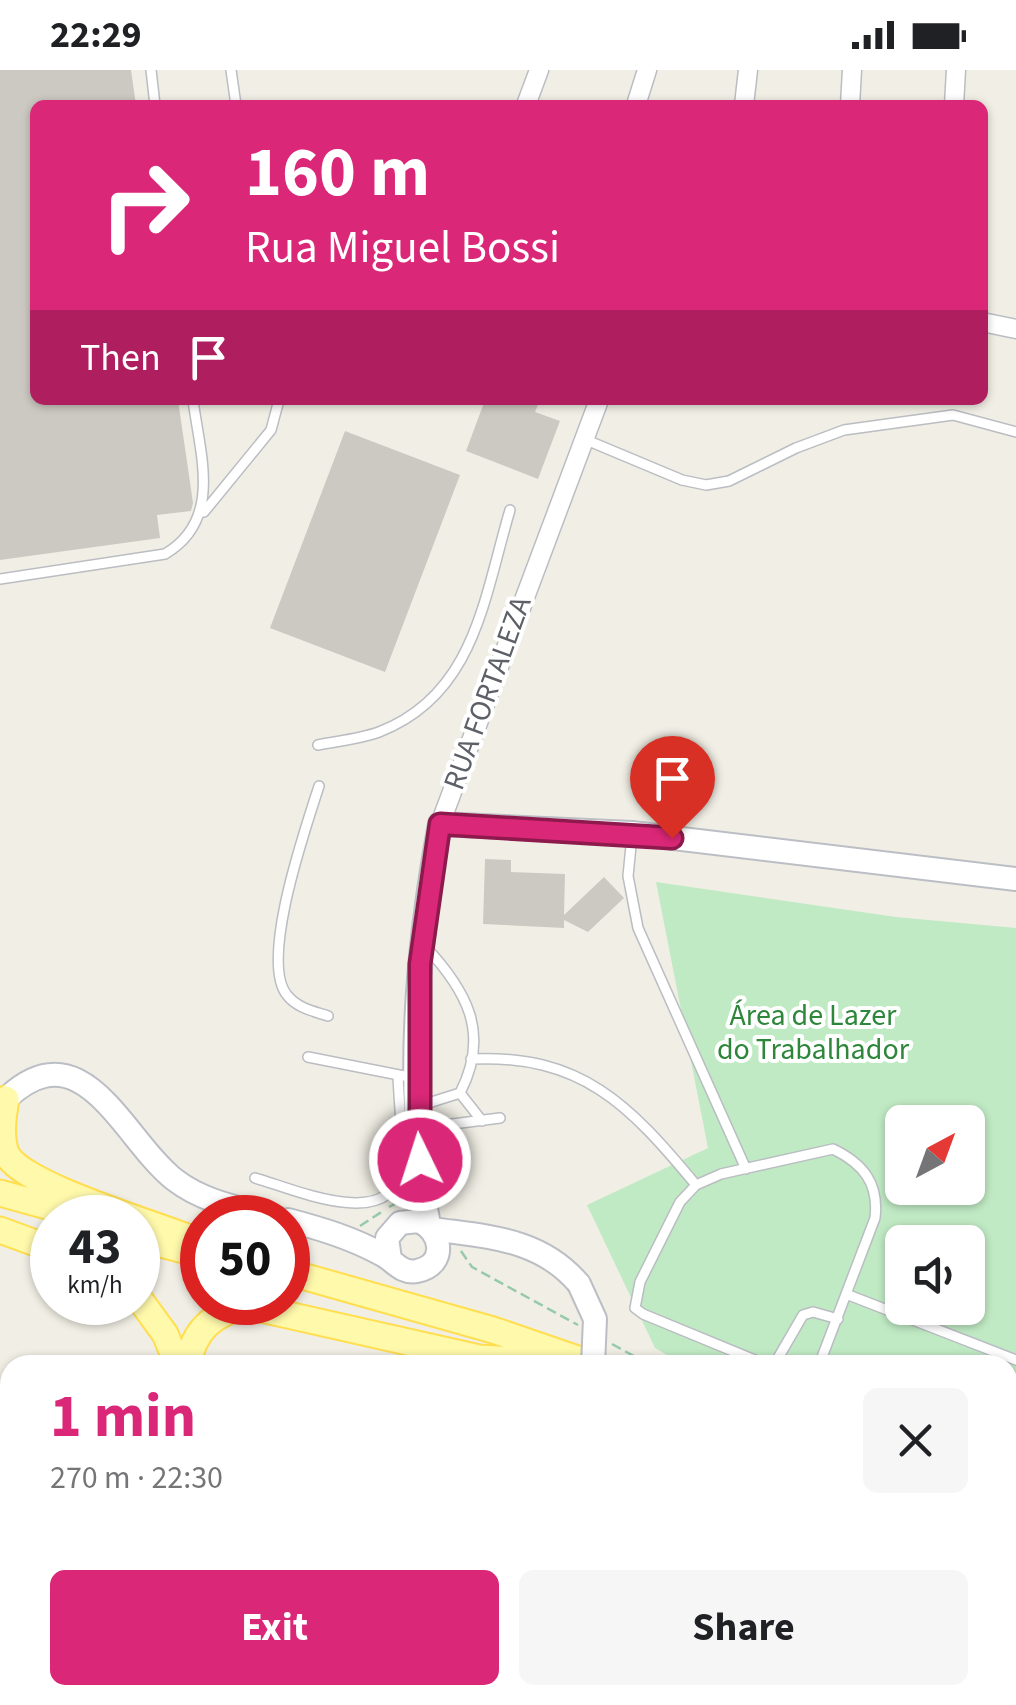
<!DOCTYPE html>
<meta charset="utf-8">
<style>
:root{--surface:#fff;--page:#f6f6f6;--text:#202124;--muted:#757577;--accent:#db2777}
body{margin:0;font-family:"Source Sans 3",sans-serif;background:var(--page);color:var(--text);height:100vh;display:flex;flex-direction:column;font-size:38px;white-space:nowrap}
*{box-sizing:border-box;margin:0}
p{font-size:32px;color:var(--muted)}
.icon{flex:none;width:55px;height:55px;fill:none;stroke:currentColor;stroke-width:2;stroke-linecap:round;stroke-linejoin:round}
.map{position:relative;flex:1;overflow:hidden}
.side{position:absolute;left:0px;top:1285px;width:1018px;height:350px;display:flex;flex-direction:column;background:var(--surface);border-radius:30px 30px 0 0;box-shadow:0 2px 8px #0004}
.side>*{flex:none}
.hud{position:absolute;left:30px;top:30px;width:958px;height:305px;border-radius:15px;box-shadow:0 2px 8px #0004;background:#db2777;color:#fff;overflow:hidden}
.needle{width:65px;rotate:41deg}
.tools{position:absolute;left:885px;top:1035px;display:grid;gap:20px}
.tools a{display:grid;place-items:center;width:100px;height:100px;border-radius:15px;background:var(--surface);box-shadow:0 2px 8px #0004;font-size:50px}
.speed{position:absolute;left:30px;top:1125px;display:flex;gap:20px;font-size:50px;font-weight:700;text-align:center}
.speed>*{display:grid;place-content:center;width:130px;height:130px;border-radius:50%;background:var(--surface);box-shadow:0 2px 8px #0004;line-height:1}
.speed small{font-size:25px;font-weight:400}
.speed .limit{border:15px solid #d22;background:#fff;color:#111}
.pin{position:absolute;display:grid;place-items:center;width:85px;height:85px;color:#fff;margin:-102px -42px;border-radius:50% 50% 50% 0;rotate:-45deg;box-shadow:0 0 10px #0007}
.pin .icon{rotate:45deg}
.me{position:absolute;width:110px;margin:-55px;rotate:356deg;stroke-linejoin:round;filter:drop-shadow(0 0 8px #0008)}
.turn{display:flex;align-items:center;gap:35px;height:210px;padding:0 50px;font-size:45px}
.turn .icon{width:130px;height:130px;stroke-width:2.5}
.turn b{display:block;font-size:70px;line-height:85px}
.then{display:flex;align-items:center;height:95px;padding:0 50px;background:#0003;gap:20px;font-size:38px}
.round{display:grid;place-items:center;flex:none;width:105px;height:105px;border-radius:15px;background:var(--page)}
.head{display:flex;align-items:center;justify-content:space-between;height:170px;padding:0 50px}
h1{font-size:60px;font-weight:700;line-height:75px;color:var(--accent)}
.primary-button{display:flex;gap:20px;margin-top:auto;padding:20px 50px}
.primary-button a{flex:1;height:115px;border-radius:15px;background:var(--accent);color:#fff;font-size:40px;font-weight:700;line-height:115px;text-align:center}
.primary-button a+a{background:var(--page);color:var(--text)}
.status{display:flex;justify-content:space-between;align-items:center;height:70px;padding:0 50px;background:var(--surface);direction:ltr}
.status svg{height:28px;fill:currentColor}
.map>svg:first-child{display:block}
</style>
<div class="status"><b>22:29</b><svg viewBox="0 0 49 12"><path d="M0 12V9h3v3zM5 12V6h3v6zM10 12V3h3v9zM15 12V0h3v12zM26 1h20v11H26zM47 4h2v5h-2z"/></svg></div>
<div class="map">
<svg width="1016" height="1635" viewBox="0 0 1016 1635">
<rect width="100%" height="100%" fill="#f1efe5"/>
<path fill="#c0eac4" fill-rule="evenodd" d="M656,812l240,35 120,11v633l-8,-5v-191h-324l-29,-17 -68,-143 121,-57zM902,1052h66v66h-66zM902,1172h66v66h-66z"/>
<path fill="#ccc9c2" d="M0,0h131l5,35h-101v295h143l15,103 -2,8 -34,4 3,23 -160,22z
M485,330h55l-5,12 25,9 -22,58 -72,-28z
M345,361l115,44 -75,197 -115,-44z
M485,789l26,1v12l54,2 -1,41 40,-38 20,21 -36,34 -24,-12v8l-81,-4z"/>
<g fill="none" stroke-linecap="round" stroke-linejoin="round">
<defs>
<path id="service" d="M151,0l4,35
M231,0l5,35
M584,369l98,41 24,5 23,-4 67,-33 48,-18 109,-15 63,17
M204,442l67,-82 8,-30
M0,509l165,-25c58,-34 35,-99 28,-154
M318,675c20,-4 42,-6 61,-13 96,-37 105,-135 131,-222
M319,716c-13,41 -60,175 -32,209 10,13 26,16 41,21
M632,766l-4,40 10,52 108,241
M308,987l96,19
M471,989c110,-5 158,45 225,126
M460,1023l22,28
M419,1036l41,-13c31,-60 6,-103 -35,-147
M421,1058l79,-10
M255,1108c36,10 136,55 145,-8 4,-30 -1,-64 -2,-95
M846,1224l170,66
M767,1295l-124,-51 -8,-6 5,-26 40,-80 16,-17 25,-11 112,-25c31,15 46,35 42,69l-56,147
M774,1295l29,-50 10,-3 25,7
M1008,1439h8"/>
<path id="minor" d="M526,35l13,-35
M636,35l11,-35
M744,35l4,-35
M850,35l2,-35
M954,35l2,-35
M982,252l34,7
M440,754l159,-424
M445,1635l8,-10"/>
<path id="secondary" d="M6,1029c77,-74 118,42 169,81 30,23 66,28 102,38
M288,1150c34,9 64,18 95,35 12,7 19,19 34,16 31,-6 25,-41 1,-50l-18,2 -13,15 3,21
M429,1155c-25,-130 -13,-272 11,-401l192,9 384,46
M433,1159c55,8 107,9 146,55"/>
<path id="primary" d="M6,1029c-3,17 -6,37 0,54 14,33 158,73 196,90
M0,1123l90,25
M0,1160l52,19
M138,1168l53,14
M288,1202l205,58 102,35
M138,1227l27,37 13,31
M188,1295c5,-35 26,-53 60,-59l231,52 72,4
M1008,1537l8,5"/>
</defs>
<use href="#service" stroke="#babdc2" stroke-width="12"/>
<use href="#minor" stroke="#babdc2" stroke-width="21"/>
<use href="#secondary" stroke="#bbbec4" stroke-width="26"/>
<use href="#primary" stroke="#ffde50" stroke-width="29"/>
<path stroke="#97caaa" stroke-width="2.5" stroke-dasharray="10 5" stroke-linecap="butt" d="M389,1137l15,-8
M360,1156l23,-15
M461,1181l11,16 106,58
M612,1274l38,21
M1008,1506l8,5"/>
<use href="#service" stroke="#fff" stroke-width="9"/>
<use href="#minor" stroke="#fff" stroke-width="18"/>
<use href="#secondary" stroke="#fff" stroke-width="22"/>
<use href="#primary" stroke="#fff9ac" stroke-width="25"/>
<defs>
<path id="secondary-bridge" d="M579,1214l16,35 -2,46"/>
</defs>
<use href="#secondary-bridge" stroke="#bbbec4" stroke-width="26" stroke-linecap="butt"/>
<use href="#secondary-bridge" stroke="#fff" stroke-width="22"/>
</g>
<g fill="none" stroke-linecap="round" stroke-linejoin="round">
<defs>
<path id="route" d="M420,1090v-196l20,-140 232,14"/>
</defs>
<use href="#route" stroke="#8e194d" stroke-width="25"/>
<use href="#route" stroke="#db2777" stroke-width="18"/>
</g>
<g text-anchor="middle" stroke-width="8" stroke-linejoin="round" paint-order="stroke">
<g font-size="30" fill="#5d6167" stroke="#fff">
<text transform="translate(487 623) rotate(-70)" y="10">RUA FORTALEZA</text>
</g>
<g font-size="30" fill="#2d863a" stroke="#fff">
<text x="813" y="955">Área de Lazer<tspan x="813" dy="34">do Trabalhador</tspan></text>
</g>
</g>
</svg>
<div class="tools">
<a><svg class="needle" viewBox="-14 -14 28 28"><path d="M0-13l5 13h-10z" fill="#e53935"/><path d="M0 13l5-13h-10z" fill="#757577"/></svg></a>
<a><svg class="icon" aria-label="sound" viewBox="0 0 24 24"><path d="M4 9h4l5-4v14l-5-4H4zM17 9q2 3 0 6"/></svg></a>
</div>
<div class="speed"><div>43<small>km/h</small></div><div class="limit">50</div></div>
<div class="pin" style="left:672px;top:768px;background:#d93025"><svg class="icon" aria-label="arrive" viewBox="0 0 24 24"><path d="M6 21V4h12l-3 4 3 4H6"/></svg></div>
<svg class="me" style="left:420px;top:1090px" viewBox="-20 -20 40 40"><circle r="17" fill="#db2777" stroke="#fff" stroke-width="3"/><path d="M0-11L8 9 0 5-8 9z" fill="#fff"/></svg>
<div class="hud">
<div class="turn"><svg class="icon" aria-label="right" viewBox="0 0 24 24"><path d="M7 20v-9h11M14 6l5 5-5 5"/></svg><div><b>160 m</b>Rua Miguel Bossi</div></div>
<div class="then">Then<svg class="icon" aria-label="arrive" viewBox="0 0 24 24"><path d="M6 21V4h12l-3 4 3 4H6"/></svg></div>
</div>
<section class="side">
<div class="head"><div><h1>1 min</h1><p>270 m · 22:30</p></div><a class="round"><svg class="icon" aria-label="close" viewBox="0 0 24 24"><path d="M6 6l12 12M18 6L6 18"/></svg></a></div>
<div class="primary-button"><a>Exit</a><a>Share</a></div>
</section>
</div>
